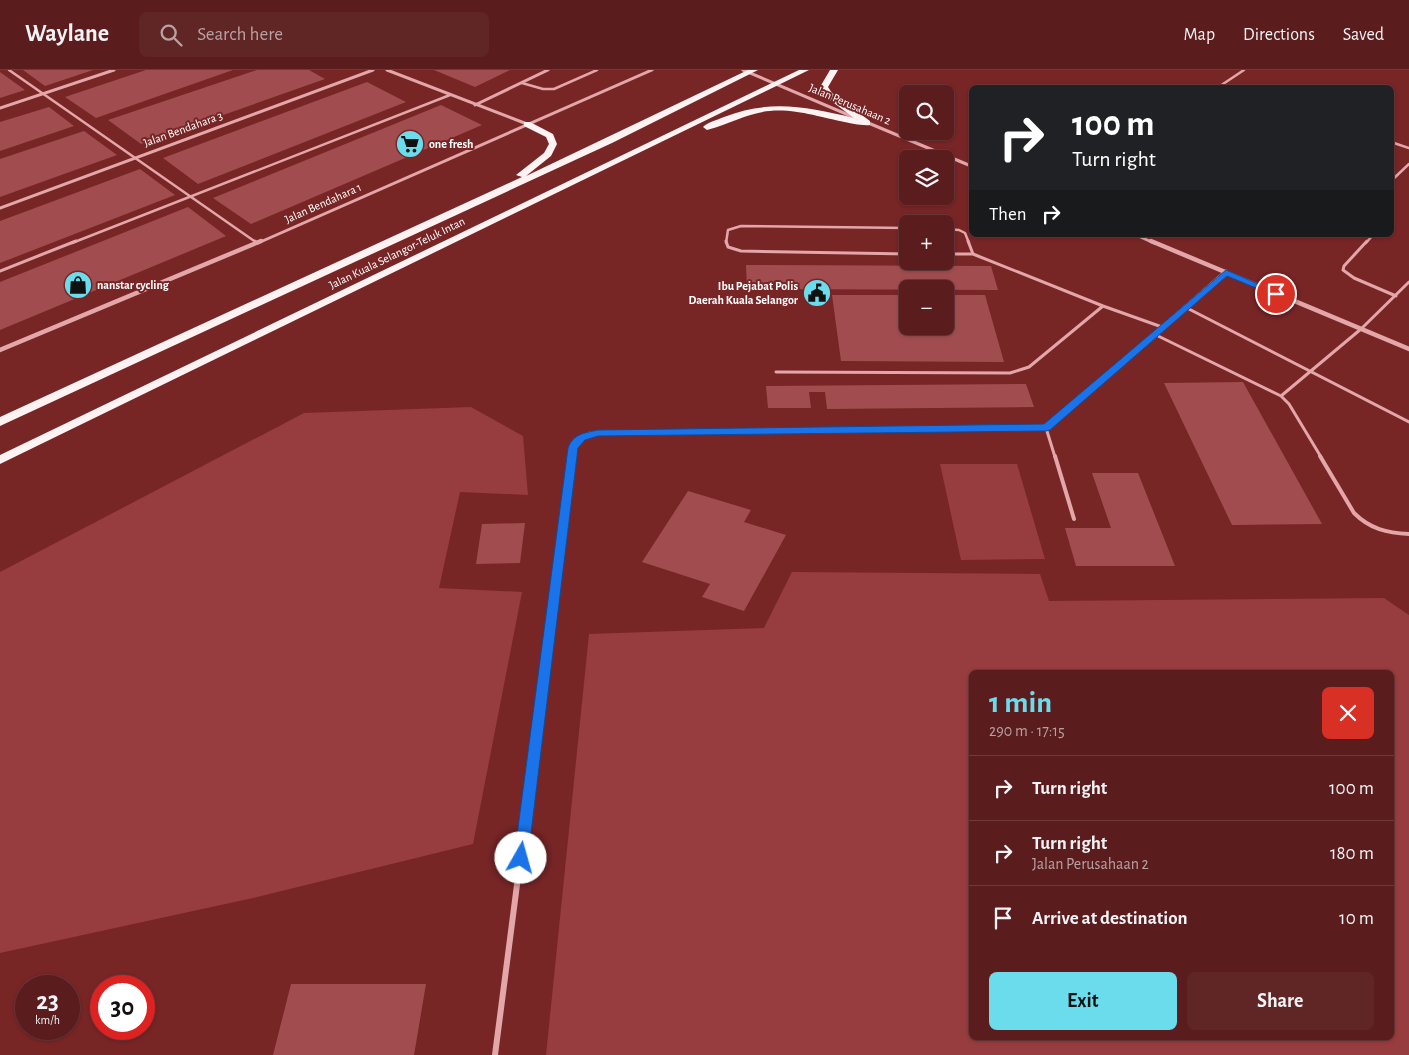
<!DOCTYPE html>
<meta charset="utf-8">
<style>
:root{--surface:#5a1c1c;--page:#602525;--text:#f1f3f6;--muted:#b8a1a3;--line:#6f3a3b;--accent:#6bdcec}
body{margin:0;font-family:"Alegreya Sans",sans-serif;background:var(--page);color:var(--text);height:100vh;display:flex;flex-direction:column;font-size:19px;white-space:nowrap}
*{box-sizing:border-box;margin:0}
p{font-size:16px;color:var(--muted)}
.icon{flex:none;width:28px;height:28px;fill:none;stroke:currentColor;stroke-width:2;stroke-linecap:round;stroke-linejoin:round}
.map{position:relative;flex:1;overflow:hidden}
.panel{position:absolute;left:969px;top:600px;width:425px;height:370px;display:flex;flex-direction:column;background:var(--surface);border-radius:8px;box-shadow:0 1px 4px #0004,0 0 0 1px var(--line)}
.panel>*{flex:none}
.banner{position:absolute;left:969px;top:15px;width:425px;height:152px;border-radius:8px;box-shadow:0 1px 4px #0004,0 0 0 1px var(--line);background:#202124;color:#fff;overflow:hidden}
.buttons{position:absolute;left:899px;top:15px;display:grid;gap:10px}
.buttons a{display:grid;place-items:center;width:55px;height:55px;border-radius:8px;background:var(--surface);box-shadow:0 1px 4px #0004,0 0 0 1px var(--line);font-size:25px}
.speed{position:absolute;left:15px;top:905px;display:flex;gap:10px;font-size:25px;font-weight:700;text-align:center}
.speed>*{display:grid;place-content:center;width:65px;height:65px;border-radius:50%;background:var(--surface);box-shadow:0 1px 4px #0004,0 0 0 1px var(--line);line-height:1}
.speed small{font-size:12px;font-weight:400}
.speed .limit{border:8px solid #d22;background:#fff;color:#111}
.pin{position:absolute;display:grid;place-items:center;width:42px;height:42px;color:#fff;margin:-21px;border:2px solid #fff;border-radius:50%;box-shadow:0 1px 5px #0007}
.me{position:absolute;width:55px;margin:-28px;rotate:7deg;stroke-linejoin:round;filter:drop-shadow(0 0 4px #0008)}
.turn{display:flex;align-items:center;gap:18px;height:105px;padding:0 20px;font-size:22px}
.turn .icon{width:65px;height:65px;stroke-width:2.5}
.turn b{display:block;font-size:35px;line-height:42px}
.then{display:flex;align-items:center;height:48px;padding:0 20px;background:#0003;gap:10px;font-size:19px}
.round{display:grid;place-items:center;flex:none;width:52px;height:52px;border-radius:8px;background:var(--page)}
.head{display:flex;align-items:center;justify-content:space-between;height:85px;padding:0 20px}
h1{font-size:30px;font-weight:700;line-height:38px;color:var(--accent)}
.action{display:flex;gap:10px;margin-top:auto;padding:10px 20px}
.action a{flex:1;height:58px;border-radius:8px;background:var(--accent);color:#111;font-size:20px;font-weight:700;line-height:58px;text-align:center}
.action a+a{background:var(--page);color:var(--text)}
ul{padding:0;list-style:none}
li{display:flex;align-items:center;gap:15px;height:65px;padding:0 20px;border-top:1px solid var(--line)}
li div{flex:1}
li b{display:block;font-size:19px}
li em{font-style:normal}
header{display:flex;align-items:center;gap:30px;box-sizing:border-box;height:70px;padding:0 25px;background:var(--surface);border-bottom:1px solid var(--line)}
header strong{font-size:24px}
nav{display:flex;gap:28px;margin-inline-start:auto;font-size:18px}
.search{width:350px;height:45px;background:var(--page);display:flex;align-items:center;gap:12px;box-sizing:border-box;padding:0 18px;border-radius:8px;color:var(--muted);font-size:19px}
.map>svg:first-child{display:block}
</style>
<header>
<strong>Waylane</strong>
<div class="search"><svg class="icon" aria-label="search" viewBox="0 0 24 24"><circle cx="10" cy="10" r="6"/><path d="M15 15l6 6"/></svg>Search here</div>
<nav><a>Map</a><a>Directions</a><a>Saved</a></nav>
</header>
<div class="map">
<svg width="1409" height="985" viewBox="0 0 1409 985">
<rect width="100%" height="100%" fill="#782526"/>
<path fill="#973c3f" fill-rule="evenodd" d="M471,337l52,29 5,59 -68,-3 -21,96 83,4 -49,252 -220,54 -253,55v-381l304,-159z
M940,394h77l28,95 -84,1z
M792,502l248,2 9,27 335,-3 25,17v440h-863l43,-421 175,-6zM971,602h420v366h-420z"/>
<path fill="#a14d50" d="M23,0h70l-48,16z
M146,0h87l-137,48 -31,-21z
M257,0h52l16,9 -184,65 -33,-24z
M434,0h76l-35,17z
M0,2l25,18 -25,8z
M367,12l39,20 -208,82 -35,-26z
M441,35l41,20 -231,99 -38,-26z
M49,37l25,19 -74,25v-29z
M84,61l33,24 -117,42v-38z
M140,99l35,26 -175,68v-42z
M188,137l38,29 -226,94v-48z
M746,195l245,1 7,24 -251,-1z
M832,225h76v31h37v-31h40l19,67 -163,-1z
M1243,312l79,142 -90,1 -68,-142z
M1026,314l8,23 -207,2 -2,-17h-16l2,16h-43l-2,-22z
M1092,403h46l37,93h-99l-11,-38h46z
M688,421l63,19 -7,12 42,13 -42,76 -42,-14 8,-13 -68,-22z
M525,453l-5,40 -44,1 6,-40z
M291,914h135l-12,71h-141z"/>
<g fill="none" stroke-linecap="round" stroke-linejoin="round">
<path stroke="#e3a6a9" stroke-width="2.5" d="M9,0l248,173
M522,13l21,6h11l43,-19
M1217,18l27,-18
M1391,72l18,6
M1391,111l18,-17
M945,159l14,1 6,3 4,10
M72,173l378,-148
M726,173l2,-13 13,-4 167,2
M1366,173l7,-8"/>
<path stroke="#e3a6a9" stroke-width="3" d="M255,171l2,2
M726,171l2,6 13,4 167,3
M968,171l5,13
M1367,171l-23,25 -1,4 11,8 42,18
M945,184h28l130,52
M0,201l76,-30
M1185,237l224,115
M1154,264l127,62 8,8 32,53
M776,302l234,1 19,-6 74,-61 59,21
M1281,326l80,-67 48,-47
M1046,358l9,29"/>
<path stroke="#e3a6a9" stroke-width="4" d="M1055,386l19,63
M1320,386l34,57c16,16 33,20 55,21"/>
<path stroke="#e3a6a9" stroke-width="3" d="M387,0l140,54
M743,0l115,49
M475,35l73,-35
M0,38l114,-38
M866,52l105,44
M0,138l373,-138
M1136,165l18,8
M258,173l394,-173"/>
<path stroke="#e3a6a9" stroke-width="4.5" d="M1151,171l258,108
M0,280l261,-109
M573,387l2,-14 14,-9 9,-1 448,-5 180,-156"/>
<path stroke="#e3a6a9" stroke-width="5" d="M538,654l35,-268"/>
<path stroke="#e3a6a9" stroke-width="6" d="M495,985l43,-333"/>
<path fill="#fef2f2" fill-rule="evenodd" d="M748,0h10l-146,73 -612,283v-9l522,-240 -6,-2 28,-22 5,-9 -3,-7 -22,-11v-4h6l23,12 4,10 -6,12 -25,20z
M799,0h10l-809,394v-9z
M830,0h8l-10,17 4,6 38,28v4c-13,2 -55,-11 -73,-13 -41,-6 -54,8 -90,18l-4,-3c5,-5 14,-7 21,-10 46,-18 83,-10 130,1l-28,-21 -6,-10z"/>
</g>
<path fill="#1a73e8" stroke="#114b97" d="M1226,200l55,24 -5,2 -3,-1 -46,-19 -177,154 -4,1 -448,5 -13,4 -7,8 -50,410 -2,5 -5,2 -5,-2 -2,-5 54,-410c5,-14 16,-15 30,-18l446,-6z"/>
<defs>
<symbol id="supermarket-disc" viewBox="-11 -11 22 22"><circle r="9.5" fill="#6bdcec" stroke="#782526"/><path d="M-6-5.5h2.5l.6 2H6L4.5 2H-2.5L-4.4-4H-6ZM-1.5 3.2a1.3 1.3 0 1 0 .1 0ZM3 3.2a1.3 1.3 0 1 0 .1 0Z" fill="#111"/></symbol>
<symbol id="shop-disc" viewBox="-11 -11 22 22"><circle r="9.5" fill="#6bdcec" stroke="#782526"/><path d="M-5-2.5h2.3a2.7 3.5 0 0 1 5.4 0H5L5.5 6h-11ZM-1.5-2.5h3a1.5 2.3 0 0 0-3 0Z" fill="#111"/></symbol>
<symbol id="civic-disc" viewBox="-11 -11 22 22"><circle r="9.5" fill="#6bdcec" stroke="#782526"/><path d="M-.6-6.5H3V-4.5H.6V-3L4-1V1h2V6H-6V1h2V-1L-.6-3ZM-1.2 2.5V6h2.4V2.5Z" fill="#111"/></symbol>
</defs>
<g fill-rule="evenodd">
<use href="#supermarket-disc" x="394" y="58" width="32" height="32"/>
<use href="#shop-disc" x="62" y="199" width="32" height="32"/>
<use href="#civic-disc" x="801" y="207" width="32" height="32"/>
</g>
<g text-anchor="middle" stroke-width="4" stroke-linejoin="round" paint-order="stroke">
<g font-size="12" fill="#fff" stroke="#782526">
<text transform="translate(850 34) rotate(23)" y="4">Jalan Perusahaan 2</text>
<text transform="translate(183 59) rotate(-20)" y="4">Jalan Bendahara 3</text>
<text transform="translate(323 133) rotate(-24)" y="4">Jalan Bendahara 1</text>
<text transform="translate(397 183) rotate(-26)" y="4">Jalan Kuala Selangor-Teluk Intan</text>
</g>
<g font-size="12" font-weight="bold" fill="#fff" stroke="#782526" text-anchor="start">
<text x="429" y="78">one fresh</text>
<text x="97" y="219">nanstar cycling</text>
<text x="798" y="220" text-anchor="end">Ibu Pejabat Polis<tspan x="798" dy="14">Daerah Kuala Selangor</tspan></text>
</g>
</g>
</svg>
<div class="buttons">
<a><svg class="icon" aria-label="search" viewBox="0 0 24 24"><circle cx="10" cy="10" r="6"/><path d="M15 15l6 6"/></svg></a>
<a><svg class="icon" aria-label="layers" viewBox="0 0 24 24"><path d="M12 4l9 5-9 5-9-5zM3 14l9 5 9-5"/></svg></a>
<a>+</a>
<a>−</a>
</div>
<div class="speed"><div>23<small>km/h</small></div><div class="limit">30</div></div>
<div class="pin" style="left:1276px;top:224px;background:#d93025"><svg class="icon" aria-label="arrive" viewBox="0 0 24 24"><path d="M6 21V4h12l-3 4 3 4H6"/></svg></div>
<svg class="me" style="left:521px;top:788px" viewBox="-20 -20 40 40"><circle r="19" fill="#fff"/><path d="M0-13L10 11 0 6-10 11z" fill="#1a73e8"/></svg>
<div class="banner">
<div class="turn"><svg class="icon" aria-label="right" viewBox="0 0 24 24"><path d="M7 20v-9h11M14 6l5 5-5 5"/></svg><div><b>100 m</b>Turn right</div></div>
<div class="then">Then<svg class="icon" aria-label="right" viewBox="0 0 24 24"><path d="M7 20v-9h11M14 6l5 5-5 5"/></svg></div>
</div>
<section class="panel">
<div class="head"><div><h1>1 min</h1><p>290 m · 17:15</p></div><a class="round" style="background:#d93025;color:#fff"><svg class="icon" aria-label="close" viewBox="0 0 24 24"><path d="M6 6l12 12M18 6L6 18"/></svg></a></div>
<ul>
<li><svg class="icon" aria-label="right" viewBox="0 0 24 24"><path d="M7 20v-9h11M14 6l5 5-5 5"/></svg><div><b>Turn right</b></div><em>100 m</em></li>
<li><svg class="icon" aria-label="right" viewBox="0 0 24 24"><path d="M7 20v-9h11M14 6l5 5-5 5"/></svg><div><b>Turn right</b><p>Jalan Perusahaan 2</p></div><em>180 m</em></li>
<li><svg class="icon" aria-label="arrive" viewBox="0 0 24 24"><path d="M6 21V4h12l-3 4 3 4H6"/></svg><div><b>Arrive at destination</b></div><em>10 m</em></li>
</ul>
<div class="action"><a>Exit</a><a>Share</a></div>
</section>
</div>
